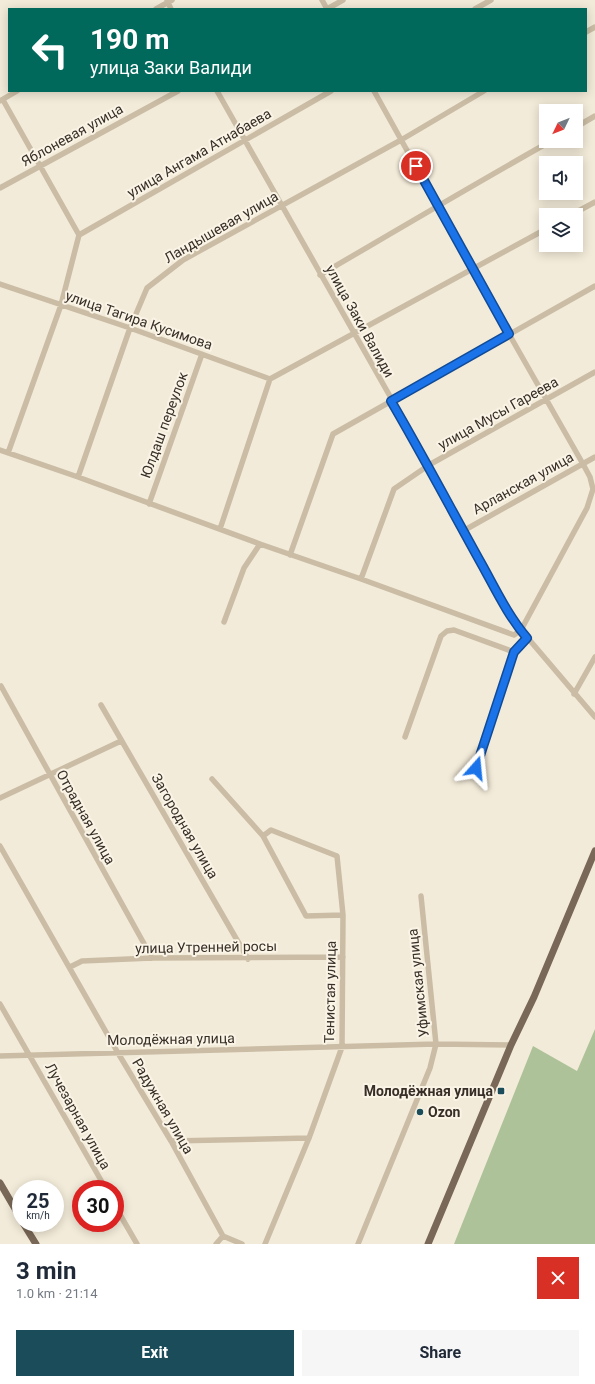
<!DOCTYPE html>
<meta charset="utf-8">
<style>
:root{--surface:#fff;--page:#f6f6f7;--text:#1f2937;--muted:#747a83;--accent:#1a4c5a}
body{margin:0;font-family:Roboto,sans-serif;background:var(--page);color:var(--text);height:100vh;display:flex;flex-direction:column;font-size:15px;white-space:nowrap}
*{box-sizing:border-box;margin:0}
p{font-size:13px;color:var(--muted)}
.icon{flex:none;width:22px;height:22px;fill:none;stroke:currentColor;stroke-width:2;stroke-linecap:round;stroke-linejoin:round}
.map{position:relative;height:1244px;overflow:hidden}
.panel{display:flex;flex-direction:column;background:var(--surface);flex:1}
.panel>*{flex:none}
.guide{position:absolute;left:8px;top:8px;width:579px;height:84px;border-radius:0px;box-shadow:0 2px 10px #0003;background:#00695c;color:#fff;overflow:hidden}
.needle{width:26px;rotate:227deg}
.buttons{position:absolute;left:539px;top:104px;display:grid;gap:8px}
.buttons a{display:grid;place-items:center;width:44px;height:44px;border-radius:0px;background:var(--surface);box-shadow:0 2px 10px #0003;font-size:20px}
.speed{position:absolute;left:12px;top:1180px;display:flex;gap:8px;font-size:20px;font-weight:700;text-align:center}
.speed>*{display:grid;place-content:center;width:52px;height:52px;border-radius:50%;background:var(--surface);box-shadow:0 2px 10px #0003;line-height:1}
.speed small{font-size:10px;font-weight:400}
.speed .limit{border:6px solid #d22;background:#fff;color:#111}
.pin{position:absolute;display:grid;place-items:center;width:34px;height:34px;color:#fff;margin:-17px;border:2px solid #fff;border-radius:50%;box-shadow:0 1px 4px #0007}
.me{position:absolute;width:44px;margin:-22px;rotate:18deg;stroke-linejoin:round;filter:drop-shadow(0 0 3px #0008)}
.turn{display:flex;align-items:center;gap:14px;height:84px;padding:0 16px;font-size:18px}
.turn .icon{width:52px;height:52px;stroke-width:2.5}
.turn b{display:block;font-size:28px;line-height:34px}
.round{display:grid;place-items:center;flex:none;width:42px;height:42px;border-radius:0px;background:var(--page)}
.headline{display:flex;align-items:center;justify-content:space-between;height:68px;padding:0 16px}
h1{font-size:24px;font-weight:700;line-height:30px}
.button{display:flex;gap:8px;margin-top:auto;padding:8px 16px}
.button a{flex:1;height:46px;border-radius:0px;background:var(--accent);color:#fff;font-size:16px;font-weight:700;line-height:46px;text-align:center}
.button a+a{background:var(--page);color:var(--text)}
.map>svg:first-child{display:block}
</style>
<div class="map">
<svg width="595" height="1244" viewBox="0 0 595 1244">
<rect width="100%" height="100%" fill="#f3ebd9"/>
<path fill="#aec299" d="M595,1029v215h-141l79,-198 44,25z"/>
<g fill="none" stroke-linecap="round" stroke-linejoin="round">
<path stroke="#cbbda5" stroke-width="5.5" d="M167,0l4,9
M322,0l5,9
M156,9l16,-9
M327,9l16,-9
M475,9l16,-9
M586,32l9,-5
M217,91l212,374 34,66 41,72 17,27 74,87
M3,100l76,135 -18,70 -53,148
M0,101l17,-10
M576,127l19,-11
M0,188l178,-97
M571,215l24,-13
M79,235l252,-144
M320,275c77,-45 153,-90 231,-134
M0,284l130,44 140,51
M0,450l78,27 182,67 101,35 153,56 7,-5 66,-122 6,-19 -3,-12 -7,-13 -74,-130 -135,-243
M78,477l52,-149 17,-40 36,-28 218,-120 83,-49
M149,504l53,-150
M220,529l50,-150 276,-150
M463,531l132,-74
M290,555l43,-121 262,-148
M361,579l33,-90 35,-24 166,-93
M224,622l20,-54 16,-24
M1,686l151,272
M574,694l21,-37
M101,705l147,254
M405,737l36,-101 6,-5 7,-1 60,22
M476,768l38,-116 13,-14
M212,779l51,57 43,80 37,-1
M0,798l121,-57
M263,836l8,-6 66,26 6,59 -1,132 -33,91 -44,106
M0,846l118,207 53,88 52,95 19,8
M70,967l12,-6 70,-3 191,-1
M0,1004l106,185
M0,1056l436,-12 75,1
M171,1141l138,-3
M115,1206l22,38
M216,1244l7,-8
M358,1244l72,-176 6,-24 -15,-148"/>
<path stroke="#796857" stroke-width="7" d="M0,1183l21,36
M23,1223l13,21
M428,1244l83,-199 23,-48 61,-146"/>
</g>
<g fill="none" stroke-linecap="round" stroke-linejoin="round">
<defs>
<path id="route" d="M416,166l93,168 -118,67c31,53 60,108 90,162 14,25 27,53 46,75l-13,14 -38,116"/>
</defs>
<use href="#route" stroke="#114b97" stroke-width="10"/>
<use href="#route" stroke="#1a73e8" stroke-width="7"/>
</g>
<g fill="#1a4c5a" stroke="#faf4e6" stroke-width="1.5">
<rect x="497" y="1087" width="8" height="8" rx="2"/>
<circle cx="420" cy="1112" r="4"/>
</g>
<g text-anchor="middle" stroke-width="4" stroke-linejoin="round" paint-order="stroke">
<g font-size="14" fill="#372e27" stroke="#faf4e6">
<text transform="translate(72 135) rotate(-29)" y="5">Яблоневая улица</text>
<text transform="translate(199 153) rotate(-30)" y="5">улица Ангама Атнабаева</text>
<text transform="translate(221 227) rotate(-30)" y="5">Ландышевая улица</text>
<text transform="translate(139 320) rotate(19)" y="5">улица Тагира Кусимова</text>
<text transform="translate(360 321) rotate(61)" y="5">улица Заки Валиди</text>
<text transform="translate(498 413) rotate(-29)" y="5">улица Мусы Гареева</text>
<text transform="translate(164 425) rotate(-70)" y="5">Юлдаш переулок</text>
<text transform="translate(523 483) rotate(-29)" y="5">Арланская улица</text>
<text transform="translate(86 817) rotate(61)" y="5">Отрадная улица</text>
<text transform="translate(185 826) rotate(60)" y="5">Загородная улица</text>
<text transform="translate(206 947) rotate(-1)" y="5">улица Утренней росы</text>
<text transform="translate(418 983) rotate(-96)" y="5">Уфимская улица</text>
<text transform="translate(330 992) rotate(-89)" y="5">Тенистая улица</text>
<text transform="translate(171 1039) rotate(-1)" y="5">Молодёжная улица</text>
<text transform="translate(163 1106) rotate(60)" y="5">Радужная улица</text>
<text transform="translate(78 1116) rotate(61)" y="5">Лучезарная улица</text>
</g>
<g font-size="14" font-weight="bold" fill="#372e27" stroke="#faf4e6" text-anchor="end">
<text x="493" y="1096">Молодёжная улица</text>
<text x="428" y="1117" text-anchor="start">Ozon</text>
</g>
</g>
</svg>
<div class="buttons">
<a><svg class="needle" viewBox="-14 -14 28 28"><path d="M0-13l5 13h-10z" fill="#e53935"/><path d="M0 13l5-13h-10z" fill="#747a83"/></svg></a>
<a><svg class="icon" aria-label="sound" viewBox="0 0 24 24"><path d="M4 9h4l5-4v14l-5-4H4zM17 9q2 3 0 6"/></svg></a>
<a><svg class="icon" aria-label="layers" viewBox="0 0 24 24"><path d="M12 4l9 5-9 5-9-5zM3 14l9 5 9-5"/></svg></a>
</div>
<div class="speed"><div>25<small>km/h</small></div><div class="limit">30</div></div>
<div class="pin" style="left:416px;top:166px;background:#d93025"><svg class="icon" aria-label="arrive" viewBox="0 0 24 24"><path d="M6 21V4h12l-3 4 3 4H6"/></svg></div>
<svg class="me" style="left:476px;top:768px" viewBox="-20 -20 40 40"><path d="M0-17L14 15 0 8-14 15z" fill="#1a73e8" stroke="#fff" stroke-width="4"/></svg>
<div class="guide">
<div class="turn"><svg class="icon" aria-label="left" viewBox="0 0 24 24"><path d="M17 20v-9H6M10 6l-5 5 5 5"/></svg><div><b>190 m</b>улица Заки Валиди</div></div>
</div>
</div>
<section class="panel">
<div class="headline"><div><h1>3 min</h1><p>1.0 km · 21:14</p></div><a class="round" style="background:#d93025;color:#fff"><svg class="icon" aria-label="close" viewBox="0 0 24 24"><path d="M6 6l12 12M18 6L6 18"/></svg></a></div>
<div class="button"><a>Exit</a><a>Share</a></div>
</section>
